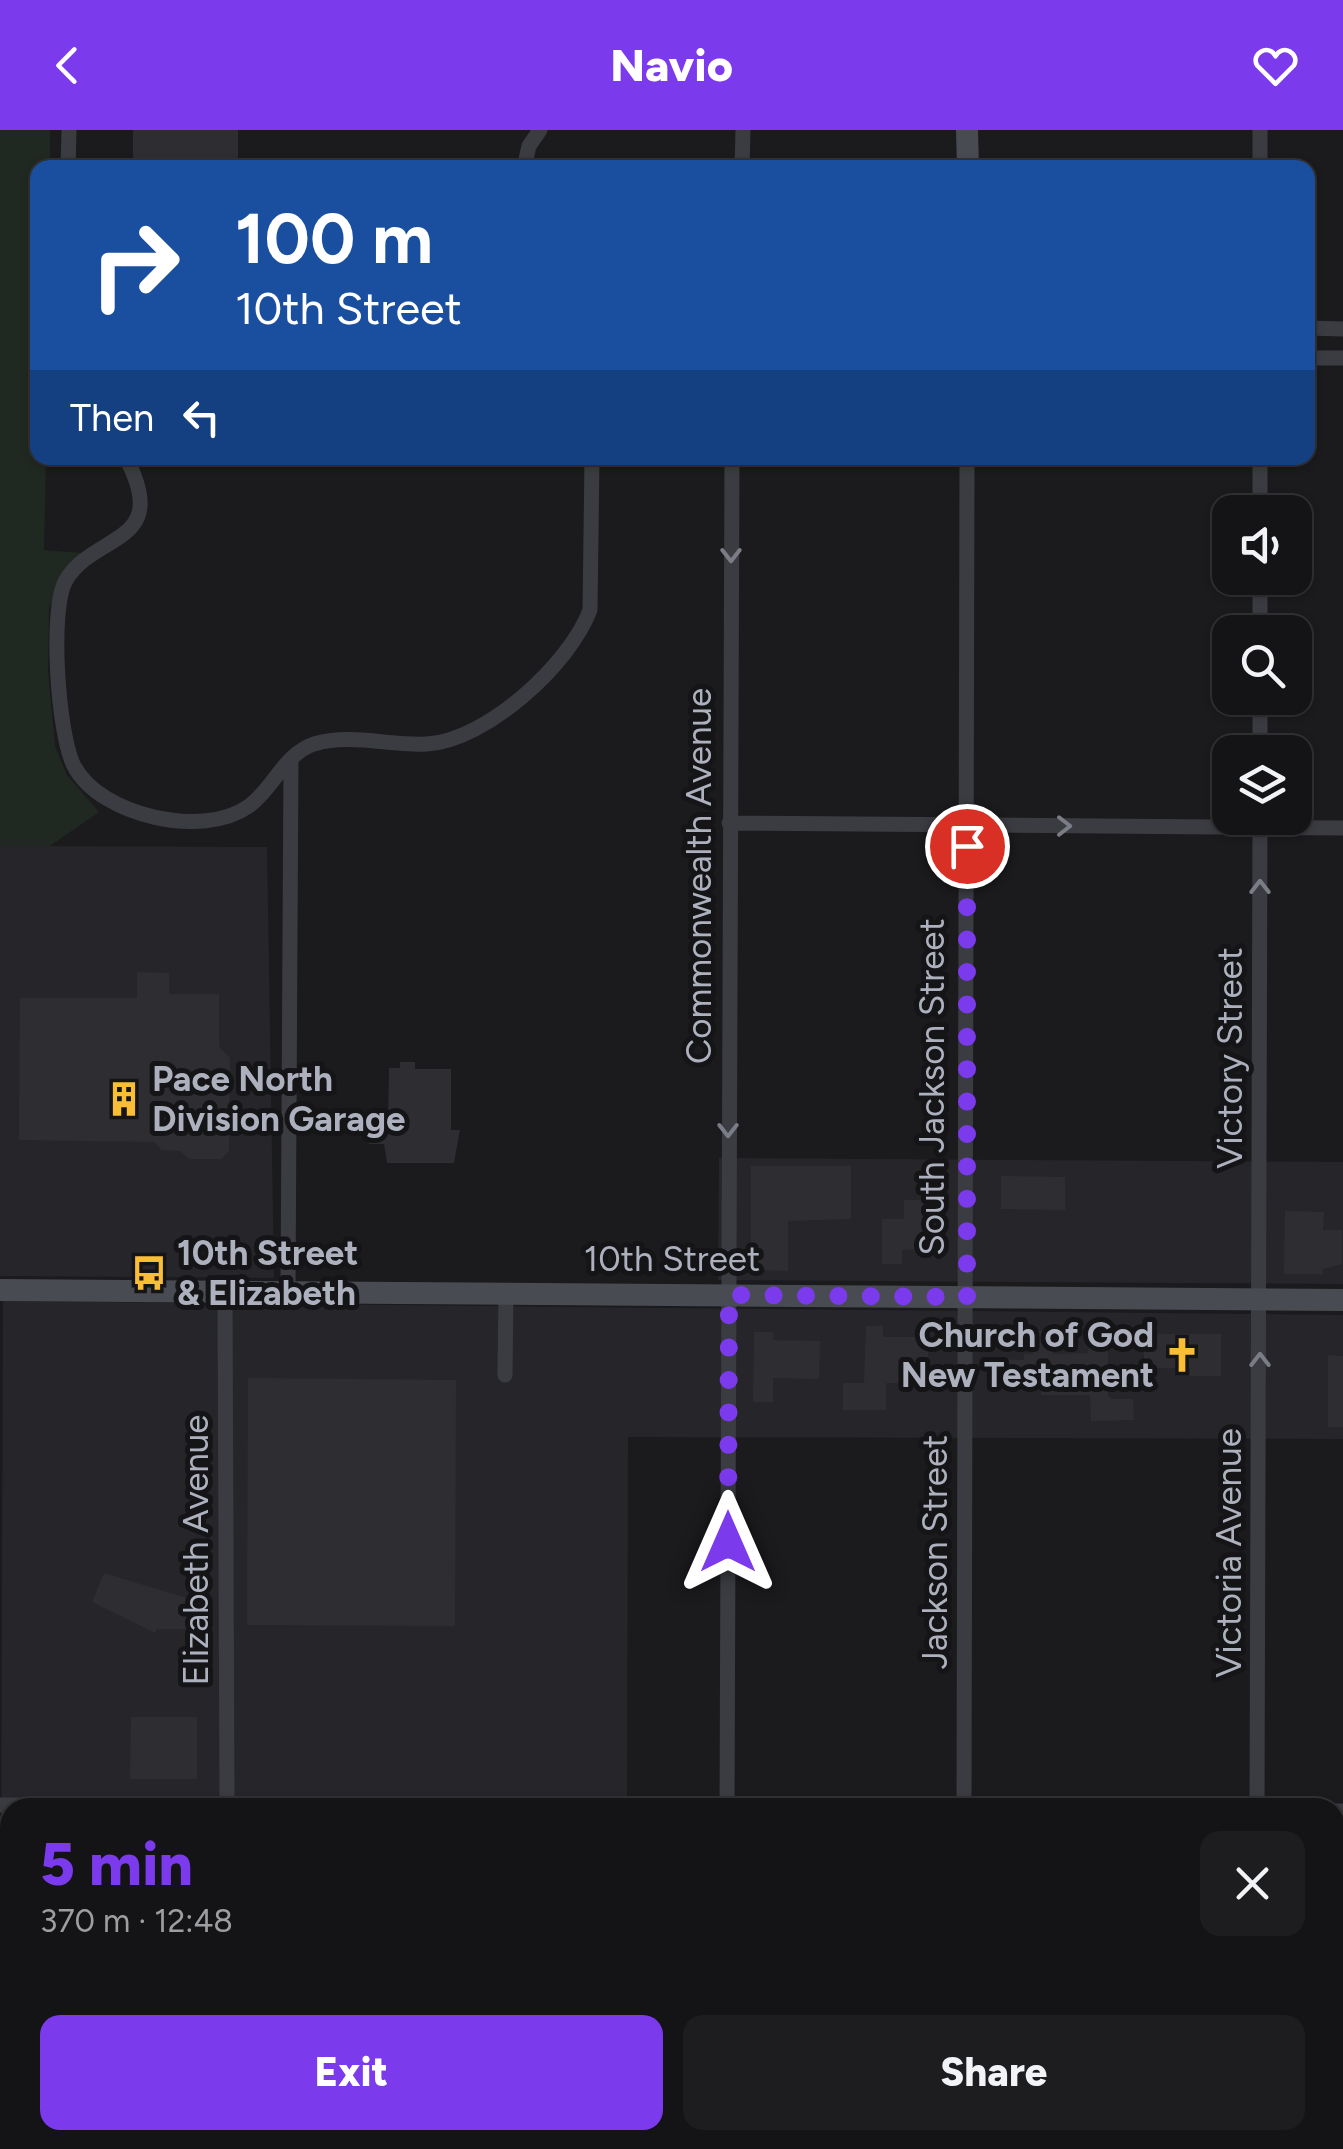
<!DOCTYPE html>
<meta charset="utf-8">
<style>
:root{--surface:#141416;--page:#1d1d1f;--text:#f1f3f6;--muted:#9d9ea1;--line:#333335;--accent:#7c3aed}
body{margin:0;font-family:Figtree,sans-serif;background:var(--page);color:var(--text);height:100vh;display:flex;flex-direction:column;font-size:38px;white-space:nowrap}
*{box-sizing:border-box;margin:0}
p{font-size:32px;color:var(--muted)}
.icon{flex:none;width:55px;height:55px;fill:none;stroke:currentColor;stroke-width:2;stroke-linecap:round;stroke-linejoin:round}
.map{position:relative;flex:1;overflow:hidden}
.details{position:absolute;left:0px;top:1668px;width:1345px;height:352px;display:flex;flex-direction:column;background:var(--surface);border-radius:30px 30px 0 0;box-shadow:0 2px 8px #0004,0 0 0 2px var(--line)}
.details>*{flex:none}
.top-card{position:absolute;left:30px;top:30px;width:1285px;height:305px;border-radius:20px;box-shadow:0 2px 8px #0004,0 0 0 2px var(--line);background:#1a4fa0;color:#fff;overflow:hidden}
.controls{position:absolute;left:1212px;top:365px;display:grid;gap:20px}
.controls a{display:grid;place-items:center;width:100px;height:100px;border-radius:20px;background:var(--surface);box-shadow:0 2px 8px #0004,0 0 0 2px var(--line);font-size:50px}
.pin{position:absolute;display:grid;place-items:center;width:85px;height:85px;color:#fff;margin:-42px;border:5px solid #fff;border-radius:50%;box-shadow:0 2px 10px #0007}
.me{position:absolute;width:110px;margin:-55px;rotate:0deg;stroke-linejoin:round;filter:drop-shadow(0 0 8px #0008)}
.turn{display:flex;align-items:center;gap:35px;height:210px;padding:0 40px;font-size:45px}
.turn .icon{width:130px;height:130px;stroke-width:2.5}
.turn b{display:block;font-size:70px;line-height:85px}
.then{display:flex;align-items:center;height:95px;padding:0 40px;background:#0003;gap:20px;font-size:38px}
.round{display:grid;place-items:center;flex:none;width:105px;height:105px;border-radius:20px;background:var(--page)}
.headline{display:flex;align-items:center;justify-content:space-between;height:170px;padding:0 40px}
h1{font-size:60px;font-weight:800;line-height:75px;color:var(--accent)}
.action{display:flex;gap:20px;margin-top:auto;padding:20px 40px}
.action a{flex:1;height:115px;border-radius:20px;background:var(--accent);color:#fff;font-size:40px;font-weight:800;line-height:115px;text-align:center}
.action a+a{background:var(--page);color:var(--text)}
header{display:flex;justify-content:space-between;align-items:center;height:130px;padding:0 40px;background:var(--accent);color:#fff;font-size:45px;font-weight:800}
.map>svg:first-child{display:block}
</style>
<header><svg class="icon" aria-label="back" viewBox="0 0 24 24"><path d="M15 5l-7 7 7 7"/></svg>Navio<svg class="icon" aria-label="heart" viewBox="0 0 24 24"><path d="M12 20l-8-8c-3-5 5-10 8-4 3-6 11-1 8 4z"/></svg></header>
<div class="map">
<svg width="1343" height="2019" viewBox="0 0 1343 2019">
<rect width="100%" height="100%" fill="#1b1a1d"/>
<path fill="#26262a" d="M0,716l267,1 7,431 -274,-2z
M719,1028l624,4v122l-625,-4z
M3,1171l1340,14v124l-715,-2 -1,370 -617,1v332h615v9h-625z"/>
<path fill="#202921" d="M0,0h50v37l-12,1v290h8l-2,92 38,3 -33,54 -1,64 7,75 12,29 32,37 -49,34h-50z"/>
<path fill="#2e2d31" d="M133,0h105v38h-105z
M137,842l32,1v21h50v53l11,11 -1,93 -8,8h-32l-9,-8 -18,-1 -8,-8 -135,-2 1,-142h117z
M400,932h15v7h36v61h9l-6,33h-67l-3,-19h-15l1,-16h18l1,-60h11z
M751,1036h100v53l-63,2v50l-37,-1z
M1001,1046l64,1v33l-64,-1z
M904,1070h24l-5,49 -21,1v14h-20v-45h22z
M1285,1081l39,1 -1,18h19v34l-19,5v5h-39z
M866,1196h17v11h45v46h-42v27h-43v-27h21z
M1091,1200l17,1v64l3,4h22l1,21 -43,1 -1,-26h-49v-14l-44,-2v-20l27,1v-6h9v-23h20v23l35,-1z
M754,1202h19v8l47,1 -1,38 -46,-1v24h-20z
M1144,1204h77v42h-31v-8h-46z
M1328,1225l15,1v71h-15z
M248,1248l208,2 -1,246 -208,-1z
M104,1443l86,26v30h-33l-2,4 -63,-31z
M131,1587h66v62h-67z"/>
<g fill="none" stroke-linecap="round" stroke-linejoin="round">
<path stroke="#3b3c42" stroke-width="15" d="M68,38l1,-38
M524,38l5,-22 11,-16
M742,38l1,-38
M1260,38v-38
M1308,198l35,1
M1308,228h35
M126,328c46,87 -31,74 -60,122 -17,29 -8,155 8,186 26,50 129,73 175,40 24,-17 35,-52 65,-62 36,-11 76,2 113,0 59,-3 143,-80 163,-134l2,-152
M1260,328v54
M1260,448v54
M1260,568v54
M729,693l614,5
M225,1162l2,516
M288,1162l3,-533
M505,1245l1,-82
M0,1675l746,3
M727,1678l5,-1350
M964,1678l3,-1350
M1257,1678l3,-990
M1335,1681h8
M222,2019v-9
M473,2019v-9
M725,2019v-9
M961,2019v-9
M1254,2019v-9"/>
<path stroke="#494b52" stroke-width="22" d="M967,0l1,38
M0,1160l1343,10"/>
</g>
<defs><path id="oneway-chevron" d="M-2-3.5L2.5 0L-2 3.5" fill="none" stroke-width="1.6" stroke-linecap="round" stroke-linejoin="round" transform="scale(2.5)"/></defs>
<g stroke="#7a7c86">
<use href="#oneway-chevron" transform="translate(731 425) rotate(90)"/>
<use href="#oneway-chevron" transform="translate(1064 696)"/>
<use href="#oneway-chevron" transform="translate(1260 757) rotate(-90)"/>
<use href="#oneway-chevron" transform="translate(728 1000) rotate(90)"/>
<use href="#oneway-chevron" transform="translate(1260 1230) rotate(-90)"/>
</g>
<g fill="none" stroke-linecap="round" stroke-linejoin="round">
<path stroke="#7c3aed" stroke-width="18" stroke-dasharray="0 32.4" d="M728,1412l1,-247 238,2v-451"/>
</g>
<defs>
<symbol id="building-bare" viewBox="-9 -9 18 18"><path d="M-4-6H4V6H1V3H-1V6H-4ZM-2.5-4.3h1.7v1.8h-1.7ZM.8-4.3h1.7v1.8H.8ZM-2.5-1h1.7V.8h-1.7ZM.8-1h1.7V.8H.8Z" fill="#f9be36" stroke="#151518" stroke-width="2.5" paint-order="stroke"/></symbol>
<symbol id="bus-bare" viewBox="-9 -9 18 18"><path d="M-5-6H5V4H4V6H2V4H-2V6H-4V4H-5ZM-3.5-4V0h7V-4ZM-3.5 1.2v1.5H-2V1.2ZM2 1.2v1.5H3.5V1.2Z" fill="#f9be36" stroke="#151518" stroke-width="2.5" paint-order="stroke"/></symbol>
<symbol id="church-bare" viewBox="-9 -9 18 18"><path d="M-1.2-6h2.4v3.5h3.3v2.4h-3.3V6h-2.4V-.1h-3.3v-2.4h3.3Z" fill="#f9be36" stroke="#151518" stroke-width="2.5" paint-order="stroke"/></symbol>
</defs>
<g fill-rule="evenodd">
<use href="#building-bare" x="99" y="944" width="50" height="50"/>
<use href="#bus-bare" x="124" y="1118" width="50" height="50"/>
<use href="#church-bare" x="1157" y="1200" width="50" height="50"/>
</g>
<g text-anchor="middle" stroke-width="10" stroke-linejoin="round" paint-order="stroke">
<g font-size="35" fill="#adb1bd" stroke="#151518">
<text transform="translate(699 746) rotate(-90)" y="12">Commonwealth Avenue</text>
<text transform="translate(1230 928) rotate(-90)" y="12">Victory Street</text>
<text transform="translate(932 957) rotate(-90)" y="12">South Jackson Street</text>
<text x="672" y="1141">10th Street</text>
<text transform="translate(196 1420) rotate(-90)" y="12">Elizabeth Avenue</text>
<text transform="translate(935 1422) rotate(-90)" y="12">Jackson Street</text>
<text transform="translate(1229 1423) rotate(-90)" y="12">Victoria Avenue</text>
</g>
<g font-size="35" font-weight="bold" fill="#adb1bd" stroke="#151518" text-anchor="start">
<text x="152" y="961">Pace North<tspan x="152" dy="40">Division Garage</tspan></text>
<text x="177" y="1135">10th Street<tspan x="177" dy="40">&amp; Elizabeth</tspan></text>
<text x="1154" y="1217" text-anchor="end">Church of God<tspan x="1154" dy="40">New Testament</tspan></text>
</g>
</g>
</svg>
<div class="controls">
<a><svg class="icon" aria-label="sound" viewBox="0 0 24 24"><path d="M4 9h4l5-4v14l-5-4H4zM17 9q2 3 0 6"/></svg></a>
<a><svg class="icon" aria-label="search" viewBox="0 0 24 24"><circle cx="10" cy="10" r="6"/><path d="M15 15l6 6"/></svg></a>
<a><svg class="icon" aria-label="layers" viewBox="0 0 24 24"><path d="M12 4l9 5-9 5-9-5zM3 14l9 5 9-5"/></svg></a>
</div>
<div class="pin" style="left:967px;top:716px;background:#d93025"><svg class="icon" aria-label="arrive" viewBox="0 0 24 24"><path d="M6 21V4h12l-3 4 3 4H6"/></svg></div>
<svg class="me" style="left:728px;top:1412px" viewBox="-20 -20 40 40"><path d="M0-17L14 15 0 8-14 15z" fill="#7c3aed" stroke="#fff" stroke-width="4"/></svg>
<div class="top-card">
<div class="turn"><svg class="icon" aria-label="right" viewBox="0 0 24 24"><path d="M7 20v-9h11M14 6l5 5-5 5"/></svg><div><b>100 m</b>10th Street</div></div>
<div class="then">Then<svg class="icon" aria-label="left" viewBox="0 0 24 24"><path d="M17 20v-9H6M10 6l-5 5 5 5"/></svg></div>
</div>
<section class="details">
<div class="headline"><div><h1>5 min</h1><p>370 m · 12:48</p></div><a class="round"><svg class="icon" aria-label="close" viewBox="0 0 24 24"><path d="M6 6l12 12M18 6L6 18"/></svg></a></div>
<div class="action"><a>Exit</a><a>Share</a></div>
</section>
</div>
